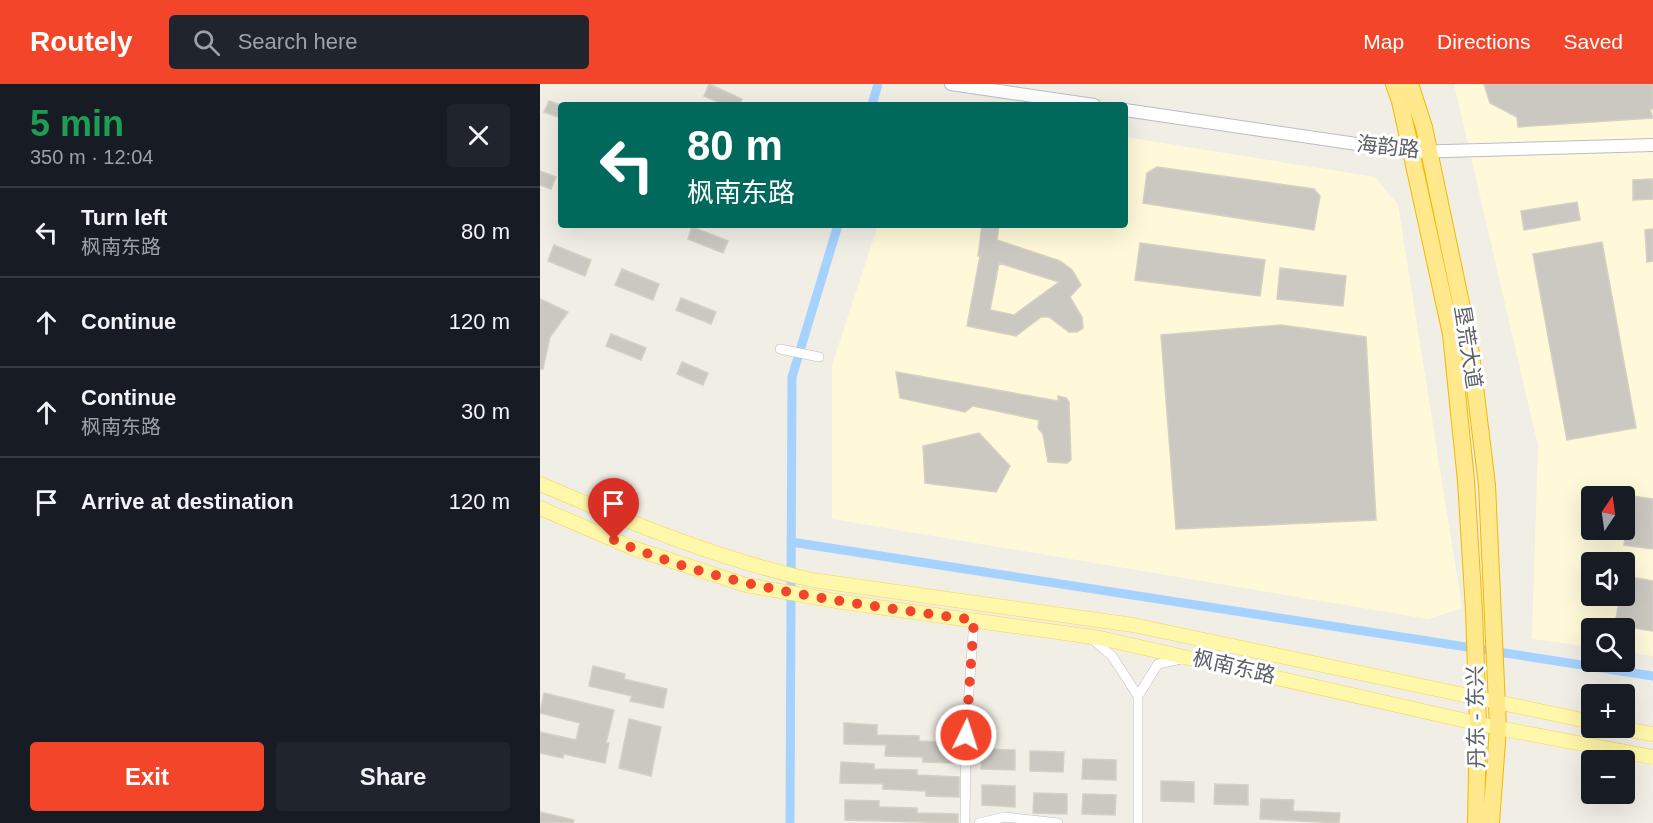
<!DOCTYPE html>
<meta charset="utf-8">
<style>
:root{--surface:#171b24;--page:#20242c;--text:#f1f3f6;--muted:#9ea1a6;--line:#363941;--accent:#f24529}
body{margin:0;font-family:Helvetica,"Noto Sans SC",sans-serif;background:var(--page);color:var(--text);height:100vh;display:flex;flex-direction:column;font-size:22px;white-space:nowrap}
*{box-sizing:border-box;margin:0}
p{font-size:20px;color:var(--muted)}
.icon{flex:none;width:33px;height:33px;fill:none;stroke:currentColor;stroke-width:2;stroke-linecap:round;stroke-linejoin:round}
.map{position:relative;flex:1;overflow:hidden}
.sheet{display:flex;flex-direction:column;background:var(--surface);width:540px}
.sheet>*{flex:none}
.guide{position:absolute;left:18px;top:18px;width:570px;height:126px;border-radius:6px;box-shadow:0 6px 24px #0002;background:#00695c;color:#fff;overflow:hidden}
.needle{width:39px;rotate:13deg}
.tools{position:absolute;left:1041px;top:402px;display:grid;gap:12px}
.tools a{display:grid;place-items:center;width:54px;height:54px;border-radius:6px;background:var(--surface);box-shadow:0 6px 24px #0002;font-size:30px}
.pin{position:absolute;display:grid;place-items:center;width:51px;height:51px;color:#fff;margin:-62px -26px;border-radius:50% 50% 50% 0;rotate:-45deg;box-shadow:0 0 6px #0007}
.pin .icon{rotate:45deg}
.me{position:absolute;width:66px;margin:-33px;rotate:4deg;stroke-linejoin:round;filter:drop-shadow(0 0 4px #0008)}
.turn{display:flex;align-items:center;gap:21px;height:126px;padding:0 30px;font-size:27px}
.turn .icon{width:78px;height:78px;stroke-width:2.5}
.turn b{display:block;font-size:42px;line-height:51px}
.round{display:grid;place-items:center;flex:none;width:63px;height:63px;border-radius:6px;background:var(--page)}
.summary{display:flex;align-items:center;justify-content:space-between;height:102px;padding:0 30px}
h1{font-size:36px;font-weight:600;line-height:45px;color:#1e9e55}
.button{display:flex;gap:12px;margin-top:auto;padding:12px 30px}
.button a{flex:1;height:69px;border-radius:6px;background:var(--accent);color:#fff;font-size:24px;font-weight:600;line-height:69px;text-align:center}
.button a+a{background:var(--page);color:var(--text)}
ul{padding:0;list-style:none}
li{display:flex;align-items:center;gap:18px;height:90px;padding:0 30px;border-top:2px solid var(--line)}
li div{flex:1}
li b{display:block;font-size:22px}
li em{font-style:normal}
header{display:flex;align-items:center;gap:36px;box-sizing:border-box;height:84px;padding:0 30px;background:var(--accent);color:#fff}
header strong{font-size:28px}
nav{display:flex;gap:33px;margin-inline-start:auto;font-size:21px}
.search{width:420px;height:54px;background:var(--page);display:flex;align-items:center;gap:15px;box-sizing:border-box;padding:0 21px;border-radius:6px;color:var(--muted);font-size:22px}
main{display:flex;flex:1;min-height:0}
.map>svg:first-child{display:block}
</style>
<header>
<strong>Routely</strong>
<div class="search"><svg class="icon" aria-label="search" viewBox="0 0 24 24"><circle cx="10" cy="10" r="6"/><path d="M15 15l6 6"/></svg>Search here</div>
<nav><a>Map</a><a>Directions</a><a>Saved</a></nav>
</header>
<main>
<section class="sheet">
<div class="summary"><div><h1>5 min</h1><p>350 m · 12:04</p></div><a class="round"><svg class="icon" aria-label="close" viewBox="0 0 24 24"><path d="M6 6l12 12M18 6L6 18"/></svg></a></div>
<ul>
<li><svg class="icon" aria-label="left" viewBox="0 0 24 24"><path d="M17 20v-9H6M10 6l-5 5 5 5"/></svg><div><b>Turn left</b><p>枫南东路</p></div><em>80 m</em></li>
<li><svg class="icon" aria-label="ahead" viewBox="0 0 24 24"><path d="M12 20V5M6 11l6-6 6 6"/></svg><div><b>Continue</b></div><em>120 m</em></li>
<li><svg class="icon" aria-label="ahead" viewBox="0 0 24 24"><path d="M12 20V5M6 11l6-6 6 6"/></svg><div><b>Continue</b><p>枫南东路</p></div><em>30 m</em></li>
<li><svg class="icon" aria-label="arrive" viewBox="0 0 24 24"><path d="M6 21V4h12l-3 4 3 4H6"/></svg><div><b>Arrive at destination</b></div><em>120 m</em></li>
</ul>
<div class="button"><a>Exit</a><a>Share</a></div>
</section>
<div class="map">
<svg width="1113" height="739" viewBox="0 0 1113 739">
<rect width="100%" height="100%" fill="#f0eee5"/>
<path fill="#fff9da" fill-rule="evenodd" d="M914,0h199v572l-28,-4 -1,-24h-32l-1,19 -59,-8 6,-193zM1052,412h32v34h-32zM1052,478h32v34h-32z
M585,53l250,40 23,28 64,403 -34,11 -596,-100v-154l46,-140h247z"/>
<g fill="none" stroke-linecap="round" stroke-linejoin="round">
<path stroke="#a5d2ff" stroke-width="9" d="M332,21l6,-21
M251,458l862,134
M250,739l2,-446 46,-152"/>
</g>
<path fill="#cbc8c2" stroke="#d5d0c3" stroke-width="1.5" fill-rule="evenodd" d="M169,0l33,15 -3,6h-14l-21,-9z
M944,0h169v25h-3l3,9 -135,9 -1,-10 -27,-14z
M9,17l12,4v13l-17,-6z
M617,83l157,22 6,7 -6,34 -171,-27 4,-30z
M0,87l16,6 -5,12 -11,-4z
M1113,95v20l-20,1v-20z
M1037,118l3,18 -56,10 -3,-19z
M442,141h17l-2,15 63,21 12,9 9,15 -11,12 12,20 1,11 -6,4h-8l-20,-15h-8l-25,19 -49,-10 13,-70h-2zM459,179l60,19 -45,33 -24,-5z
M152,143l36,14 -5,12 -35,-14z
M1113,145v32l-6,1 -2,-32z
M1062,158l34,186 -69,12 -34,-186z
M600,159l125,17 -5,36 -125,-16z
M14,161l37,15 -6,16 -37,-15z
M740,184l66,8 -3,30 -66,-7z
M82,185l37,15 -6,16 -38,-15z
M141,214l35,14 -5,12 -35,-14z
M0,215l28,13 -18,25 -7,32h-3z
M741,241l85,12 10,183 -200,9 -15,-194z
M71,250l35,14 -5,12 -35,-14z
M142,278l26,11 -5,12 -26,-11z
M356,288l162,29v-5l8,2 3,4 2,58 -4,3 -19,-1 -5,-28 -5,-6 1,-8 -66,-14 -8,6 -65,-14z
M439,349l31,33 -14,26 -71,-9 -2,-37z
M1092,412l21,3v50l-29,-4z
M1084,492l29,5v50l-38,-6 5,-29h4z
M53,582l32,8 -1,5 43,10 -4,19 -33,-7 2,-5 -43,-10z
M4,609l70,17 -8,33h3l-4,20 -41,-9 -1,4 -23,-5v-21l36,8 4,-17 -40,-10z
M89,635l32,8 -10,49 -32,-8z
M304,639l33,2v10l42,1v5l38,2 -1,20 -33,-1v-5l-38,-1 1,-11 -42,-1z
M442,665l33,1v20l-34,-1z
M490,667l34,1 -1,20 -33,-1z
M543,675l33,1v20l-34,-1z
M301,678l33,2v5l43,1v5l42,2v20l-33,-1v-5l-43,-2v-5l-43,-1z
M621,697l33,1v20l-33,-1z
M675,700l33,1v20l-34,-1z
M442,701l33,1v21l-33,-2z
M494,709l33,1v20l-34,-1z
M543,710l33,1 -1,20 -33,-1z
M721,715l33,1 -1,11 47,2 -1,10 -79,-4z
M305,716l34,1v6l38,1v5l41,1v9l-113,-3z
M0,728l34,8 -1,3h-33z"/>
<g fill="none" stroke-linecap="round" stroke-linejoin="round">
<defs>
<path id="street" d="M240,265l39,8
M551,554l21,18 26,40 20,-32 23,-5
M598,612v127
M425,739l1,-88 8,-115
M439,739l26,-6 53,6"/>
<path id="secondary" d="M411,0l143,21
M585,26l286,42 242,-7"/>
<path id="primary" d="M0,400c89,38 177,75 272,96l321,45 459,97
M0,424l93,40 113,37 96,17 258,36 398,90 155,29
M1078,644l35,6"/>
<path id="highway" d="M854,0l6,17 51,233 15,147 8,130 4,112 -2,100
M870,0l14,43 46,219 17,139 11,243 -7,95"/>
</defs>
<use href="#street" stroke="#b9bcc1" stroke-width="10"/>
<use href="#secondary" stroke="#babdc3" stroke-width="14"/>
<use href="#primary" stroke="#f8d555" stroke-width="15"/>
<use href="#highway" stroke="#f4b800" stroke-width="18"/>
<use href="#street" stroke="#fff" stroke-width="9"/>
<use href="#secondary" stroke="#fff" stroke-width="12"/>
<use href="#primary" stroke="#fff7aa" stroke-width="14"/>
<use href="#highway" stroke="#ffe98c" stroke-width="16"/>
</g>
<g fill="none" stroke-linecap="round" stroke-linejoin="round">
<path stroke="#f24529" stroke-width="10" stroke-dasharray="0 18" d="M74,456c114,50 238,63 360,80l-8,115"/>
</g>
<g text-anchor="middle" stroke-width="6" stroke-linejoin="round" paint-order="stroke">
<g font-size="21" fill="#5c6066" stroke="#fff">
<text transform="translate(848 63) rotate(6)" y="7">海韵路</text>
<text transform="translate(928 263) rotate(81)" y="7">垦荒大道</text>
<text transform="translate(694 583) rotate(13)" y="7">枫南东路</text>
<text transform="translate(936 633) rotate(-91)" y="7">丹东 - 东兴</text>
</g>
</g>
</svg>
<div class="tools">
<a><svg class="needle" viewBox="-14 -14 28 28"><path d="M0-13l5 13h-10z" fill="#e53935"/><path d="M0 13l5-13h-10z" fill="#9ea1a6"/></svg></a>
<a><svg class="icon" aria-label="sound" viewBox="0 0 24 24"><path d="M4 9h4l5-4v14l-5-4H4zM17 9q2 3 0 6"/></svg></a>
<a><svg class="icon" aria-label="search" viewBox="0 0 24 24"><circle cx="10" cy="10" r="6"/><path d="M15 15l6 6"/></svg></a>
<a>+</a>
<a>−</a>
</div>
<div class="pin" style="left:74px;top:456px;background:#d93025"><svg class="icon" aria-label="arrive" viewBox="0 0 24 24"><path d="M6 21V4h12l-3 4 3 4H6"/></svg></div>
<svg class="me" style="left:426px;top:651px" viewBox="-20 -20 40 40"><circle r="17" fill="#f24529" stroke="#fff" stroke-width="3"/><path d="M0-11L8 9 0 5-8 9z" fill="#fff"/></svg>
<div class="guide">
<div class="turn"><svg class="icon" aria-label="left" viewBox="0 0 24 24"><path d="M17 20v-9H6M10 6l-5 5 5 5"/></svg><div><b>80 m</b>枫南东路</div></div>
</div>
</div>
</main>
